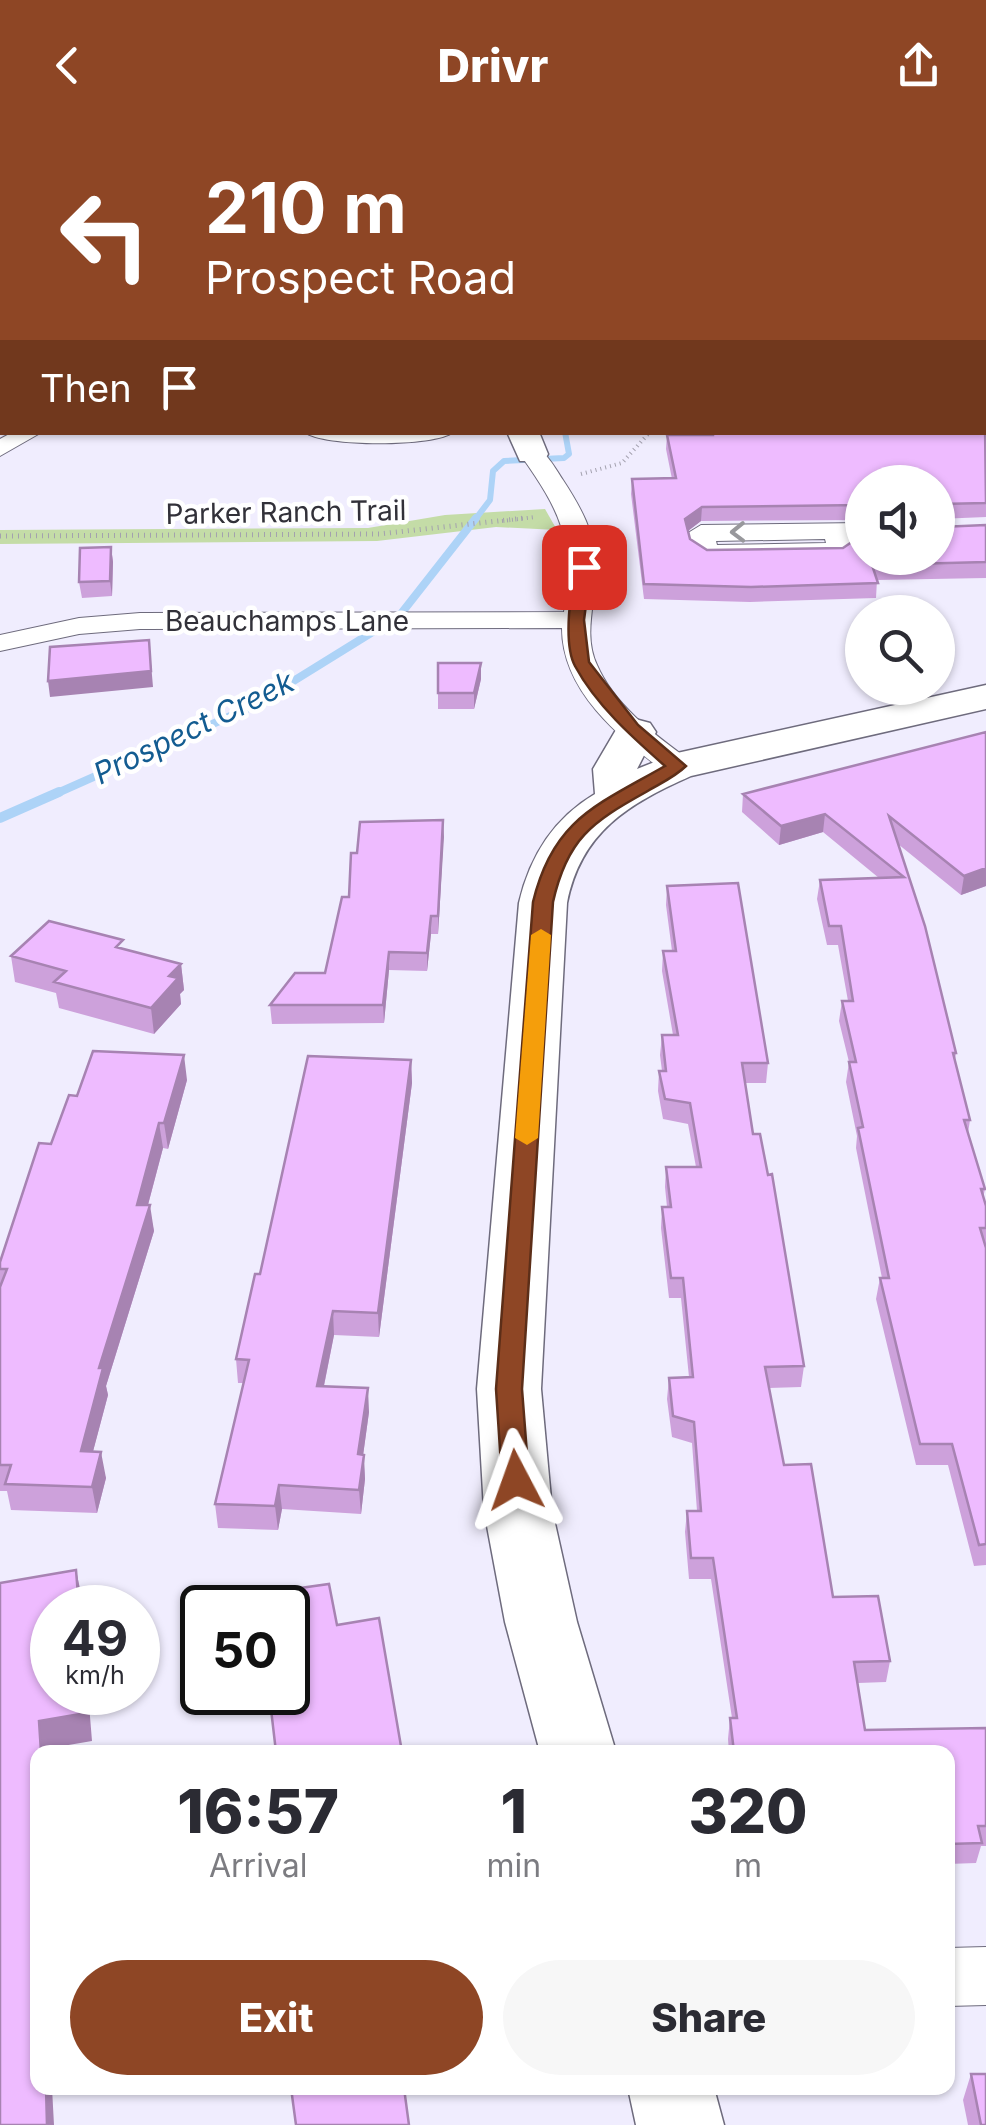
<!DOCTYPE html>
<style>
:root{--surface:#fff;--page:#f7f7f7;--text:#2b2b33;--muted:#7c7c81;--accent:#8e4625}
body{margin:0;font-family:Inter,sans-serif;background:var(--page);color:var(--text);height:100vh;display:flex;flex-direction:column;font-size:38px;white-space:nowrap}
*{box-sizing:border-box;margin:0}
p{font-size:32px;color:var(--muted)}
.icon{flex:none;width:55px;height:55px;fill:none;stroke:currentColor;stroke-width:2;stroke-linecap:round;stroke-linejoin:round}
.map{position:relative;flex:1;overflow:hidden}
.details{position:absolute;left:30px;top:1615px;width:925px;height:350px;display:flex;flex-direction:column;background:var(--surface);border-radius:20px;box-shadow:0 2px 8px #0004}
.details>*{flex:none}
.top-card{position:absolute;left:0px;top:0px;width:988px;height:305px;box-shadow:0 2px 8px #0004;background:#8e4625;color:#fff;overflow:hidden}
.fabs{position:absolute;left:845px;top:335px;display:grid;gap:20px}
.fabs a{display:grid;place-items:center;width:110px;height:110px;border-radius:50%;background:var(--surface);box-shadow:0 2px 8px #0004;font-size:50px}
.speed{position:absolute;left:30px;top:1455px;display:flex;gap:20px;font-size:50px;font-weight:700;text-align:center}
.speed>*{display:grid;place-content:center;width:130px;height:130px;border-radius:50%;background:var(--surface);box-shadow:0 2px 8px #0004;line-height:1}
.speed small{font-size:25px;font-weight:400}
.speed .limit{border:5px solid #111;border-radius:15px;background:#fff;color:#111}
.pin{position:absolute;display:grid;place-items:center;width:85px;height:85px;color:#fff;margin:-42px;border-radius:20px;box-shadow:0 5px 15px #0006}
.me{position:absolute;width:110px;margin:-55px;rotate:356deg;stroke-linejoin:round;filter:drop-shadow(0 0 8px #0008)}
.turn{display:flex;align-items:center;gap:35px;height:210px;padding:0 40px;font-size:45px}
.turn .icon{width:130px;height:130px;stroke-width:2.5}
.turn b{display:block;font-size:70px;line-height:85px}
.then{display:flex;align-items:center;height:95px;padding:0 40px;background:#0003;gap:20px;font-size:38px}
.eta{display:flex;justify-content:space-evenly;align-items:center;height:170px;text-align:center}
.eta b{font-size:60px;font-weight:800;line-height:70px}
.cta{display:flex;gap:20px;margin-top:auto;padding:20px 40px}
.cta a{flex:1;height:115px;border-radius:60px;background:var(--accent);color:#fff;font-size:40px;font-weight:800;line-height:115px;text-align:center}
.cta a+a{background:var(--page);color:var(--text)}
header{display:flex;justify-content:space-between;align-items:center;height:130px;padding:0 40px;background:var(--accent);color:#fff;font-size:45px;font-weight:800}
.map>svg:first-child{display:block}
</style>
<header><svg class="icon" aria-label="back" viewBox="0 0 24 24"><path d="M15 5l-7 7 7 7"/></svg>Drivr<svg class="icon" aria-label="share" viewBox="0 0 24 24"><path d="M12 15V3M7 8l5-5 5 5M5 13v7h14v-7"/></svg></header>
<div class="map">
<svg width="986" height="1995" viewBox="0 0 986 1995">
<rect width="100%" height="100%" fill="#f0edfe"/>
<path fill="#c4dca7" d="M545,379l12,21 -61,-3 -119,14 -377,3v-14l368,-2 77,-13z"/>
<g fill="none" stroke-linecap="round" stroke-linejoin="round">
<path stroke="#add3f7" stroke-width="6" d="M474,391l16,-21 3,-29 11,-10 60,-3 5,-4 -4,-22"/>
<path stroke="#add3f7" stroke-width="8" d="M53,665l200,-89 147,-91 76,-97"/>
<path stroke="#add3f7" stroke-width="10" d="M0,688l59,-26"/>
<defs>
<path id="street" d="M986,8v11h-1v-11z
M985,187h1v12h-1z
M985,226h1v12h-1z
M0,232h2v12h-2z
M13,302h29l-42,24v-17z
M305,302h148c-16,15 -132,15 -148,0z
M665,302h180l-11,7h-158z
M532,317c14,3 23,21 31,33 17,26 33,54 33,86 1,33 -14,67 1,99 17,40 57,69 91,94l5,7 -5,7h-22c-46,-36 -104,-81 -104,-145l-422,1 -61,5 -79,17v-16l79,-17 61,-5 424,-1c11,-72 -3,-100 -44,-158z
M862,393v16h-11l3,12 -13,8 -135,2 -13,-8 -5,-20 13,-8zM825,409l1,4 -109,2 -1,-4z
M986,1817v58l-38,1v-58z"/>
<path id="secondary" d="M0,93l2,1v15h-2z
M507,302h32l9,22 -4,7h-24z
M986,555v24l-295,67c-63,28 -110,56 -124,127l-26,486 11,121 25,112 39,130h-76l-35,-130 -21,-112 -7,-121 42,-486c11,-47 34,-84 76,-109l-2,-25 27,-46 15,-4 15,4 6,9 -19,37 40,-16z
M628,1958h86l10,37h-88z"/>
</defs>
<use href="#street" stroke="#6e6b7d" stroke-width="2"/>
<use href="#secondary" stroke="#6e6b7d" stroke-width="3"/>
<path stroke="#a3a1ae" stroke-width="4" stroke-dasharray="1 4" stroke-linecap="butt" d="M581,344l41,-11 27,-30
M502,391l33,-4"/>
<path stroke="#a3a1ae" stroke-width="5" stroke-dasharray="1 5" stroke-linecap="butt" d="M0,406l379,-2 146,-16"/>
<use href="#street" fill="#fff" fill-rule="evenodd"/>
<use href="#secondary" fill="#fff" fill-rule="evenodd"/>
</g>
<path fill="#cda1db" d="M0,0h326l-4,2h-320v64h-2z
M338,0h109v2h-104z
M986,297v90l-48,2 -76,-37v38l-161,1 -13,10 2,8 17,11 136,-2 13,-9 2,-11 128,-3v53l-109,2 -1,18 -126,4 -106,-3 -13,-105 1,-15h40l-6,-30 1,-14h44v-3h274z
M111,417l2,15 -1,34 -30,2 -3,-16z
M438,533l43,16 -7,30h-36z
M961,608l25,148 -25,9 -63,-51 58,209 -1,7 15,60 -2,13 17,56 -2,9 3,8v359l-12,1 -26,-101h-32l-40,-166 4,-21h2l-26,-130 1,-12 -11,-54 3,-20 -10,-41 3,-20h6l-10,-56h-11l-10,-46 3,-19 59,-2 -56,-46 -44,13 -37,-33 1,-18z
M443,690l-5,114h-7l-4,37 -38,-1 -5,53 -112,1 -2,-19 55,-32 24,-76 8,-44z
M667,756l101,177 -2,20h-21l8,51 51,232 -3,21 -32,1 15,77 49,132 57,64 -4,21 -28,1 7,47 121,-2v118h-5l-5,17 -28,1v-112h-219l-1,-13 2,-21h2l-21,-139h-22l-4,-47 2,-21h10l-5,-68 -20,-6 -5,-38 2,-21 20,-1 -8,-79h-12l-8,-70 1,-21h5l-2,-20 1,-20h30l-8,-43 -25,-5 -5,-28 1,-20h3l-2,-16 2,-20h11l-11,-64 1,-20h9l-6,-46z
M124,819l57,15 3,26 -4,4 1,10 -27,30 -95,-26 -3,-15 -41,-11 -4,-26z
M411,930l1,23 -33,254 -45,-2 -10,51 45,26 -6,43 2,24 -4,35 -79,-5 -4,21 -60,-2 -3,-24 28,-121h-5l-2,-24 24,-85z
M187,950l-19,69 -5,-1 -15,57 6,26 -48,155 2,9 -15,56 13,27 -9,35 -86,-3 -4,-19h-7v-229l51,-118 26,-48z
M971,1944l15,51h-18l-5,-25z"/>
<path fill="#a783b2" d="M702,377l-1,14 -17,13 1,-15z
M111,417l2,15 -1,34 -2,-15z
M149,510l4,47 -103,10 -2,-16z
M481,533v16l-7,30v-16z
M825,684l-2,18 -44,13 2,-19z
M443,690l1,17 -6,97v-18z
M986,738v18l-25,9 3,-19z
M431,786v18l-4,37v-18z
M389,822v18l-5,53 -1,-18z
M181,834l3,26 -4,4 1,10 -27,30 -3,-26 18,-32z
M184,925l3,25 -19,69 -4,-26z
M411,930l1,23 -33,254 -1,-24z
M159,993l4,25 -22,83 -4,-26z
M150,1075l4,26 -48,155 2,9 -22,83 -5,-27 18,-83z
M333,1181l1,24 -15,75 -2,-24z
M368,1258l1,24 -9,66 -2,-24z
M101,1322l5,26 -9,35 -5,-26z
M364,1325l1,24 -4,35 -2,-24z
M279,1355l3,24 -4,21 -3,-24z
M76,1440l6,28v10h-3z
M84,1562h4l4,49 -47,8 1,3h-5l-2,-31z
M46,1958h6l2,37h-7z"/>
<path fill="#ebf" stroke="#a783b2" stroke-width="2.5" d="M0,0h273l-2,2h-269v20h-2z
M356,0h91v2h-87z
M2,31v24h-2v-20z
M986,104v39l-1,-1z
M985,297l1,76 -46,1 -2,2v-24h-76v23l-160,2 -17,12 5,20 17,11 136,-2 16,-11 -1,-9 4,-1v31h76v-34l2,3 46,-2v37l-114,3 6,18 -127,4 -107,-3 -12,-105 44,-1 -9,-43h46v-3h272z
M111,417l-1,34 -31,1 1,-34z
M149,510l2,31 -103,10 2,-34z
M438,533h43l-7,30h-36z
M986,602v136l-22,8 -75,-60 36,110 31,127h-3l17,67h-6l21,69h-4l5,17v22h-6l6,20v296l-7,1 -27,-101h-32l-40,-166h9l-31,-150 5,-1 -14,-65h7l-14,-61h11l-12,-75h-12l-9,-46 84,-3 -79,-63 -44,12 -38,-32z
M443,690l-5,96h-7l-4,37 -38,-1 -6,53h-113l25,-32h30l17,-76h7l2,-44h6l3,-31z
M738,753l30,180h-26l11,71h7l8,41 4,-1 32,192 -39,1 19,98 27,-1 22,133 45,-1 12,65 -36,1 11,68 121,-2v98h-8l4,17 -34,1v-92h-214l-4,-34h7l-24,-160h-22l-4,-47h14l-7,-89 -21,-6 -4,-38 24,-1 -10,-99h-12l-9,-71h9l-5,-40h35l-11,-64 -25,-4 -6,-28h7l-4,-36h16l-15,-84h13l-9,-65z
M49,791l74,19 -7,7 65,17 -12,12 9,2 -27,30 -97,-26 12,-11 -55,-15z
M93,921l91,4 -20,68h-5l-22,82h13l-51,163h4l-22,83 20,1 -9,35 -87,-3 6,-19h-11v-178l7,-18h-7v-7l39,-119 12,1 18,-49 8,1z
M308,926l103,4 -33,253 -45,-2 -16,75 51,2 -10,66 6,1 -5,35 -80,-5 -4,21 -60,-2 34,-144 -13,-1 19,-85h5z
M76,1440l3,38h-27v84h32l2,21 -47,8 2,31h-3v336h8l1,37h-47v-542z
M329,1454l8,41 42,-7 23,134h-126l-7,-60h19v-84h-29l-2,-14z
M971,1944h15v51h-5z
M291,1958h113l5,37h-113z"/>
<defs><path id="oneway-chevron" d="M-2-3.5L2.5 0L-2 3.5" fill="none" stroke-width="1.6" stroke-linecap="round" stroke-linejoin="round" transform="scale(2.5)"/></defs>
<use stroke="#98989c" href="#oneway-chevron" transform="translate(738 402) rotate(179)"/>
<path fill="#8e4625" stroke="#5c2e18" stroke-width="2.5" d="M578,434l13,3 -7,53 5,42 49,63 48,41c-11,11 -27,18 -40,26 -54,30 -79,47 -93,110l-31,487 7,91 -4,7 -9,3 -10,-3 -4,-7 -6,-91 37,-487c20,-83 64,-97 132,-136 -33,-29 -69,-61 -90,-100 -12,-22 -5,-80 3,-102z"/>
<path fill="#f59e0b" d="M541,799l10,6 -13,203 -11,7 -12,-7 16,-203z"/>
<g text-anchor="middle" stroke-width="9" stroke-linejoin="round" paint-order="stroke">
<g font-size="28" fill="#323139" stroke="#fff">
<text transform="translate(286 382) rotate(-1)" y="10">Parker Ranch Trail</text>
<text x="287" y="501">Beauchamps Lane</text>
</g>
<g font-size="30" font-style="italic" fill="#135c91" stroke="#fff">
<text transform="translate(194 598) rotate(-26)" y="10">Prospect Creek</text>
</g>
</g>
</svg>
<div class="fabs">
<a><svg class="icon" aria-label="sound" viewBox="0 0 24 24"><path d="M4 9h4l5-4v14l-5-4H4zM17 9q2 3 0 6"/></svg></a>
<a><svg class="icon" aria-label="search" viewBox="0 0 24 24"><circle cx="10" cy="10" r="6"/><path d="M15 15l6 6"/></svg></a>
</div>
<div class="speed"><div>49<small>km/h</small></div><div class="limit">50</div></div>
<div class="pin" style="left:584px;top:437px;background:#d93025"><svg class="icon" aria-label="arrive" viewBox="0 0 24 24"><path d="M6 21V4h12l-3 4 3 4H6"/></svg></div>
<svg class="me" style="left:516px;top:1350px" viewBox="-20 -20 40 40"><path d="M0-17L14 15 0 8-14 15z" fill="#8e4625" stroke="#fff" stroke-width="4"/></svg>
<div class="top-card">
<div class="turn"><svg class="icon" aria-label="left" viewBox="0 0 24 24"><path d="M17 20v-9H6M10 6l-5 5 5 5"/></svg><div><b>210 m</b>Prospect Road</div></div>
<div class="then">Then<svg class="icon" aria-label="arrive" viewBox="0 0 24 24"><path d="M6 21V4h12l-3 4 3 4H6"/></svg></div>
</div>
<section class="details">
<div class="eta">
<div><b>16:57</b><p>Arrival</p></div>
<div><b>1</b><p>min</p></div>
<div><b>320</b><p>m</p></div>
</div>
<div class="cta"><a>Exit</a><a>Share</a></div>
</section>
</div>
